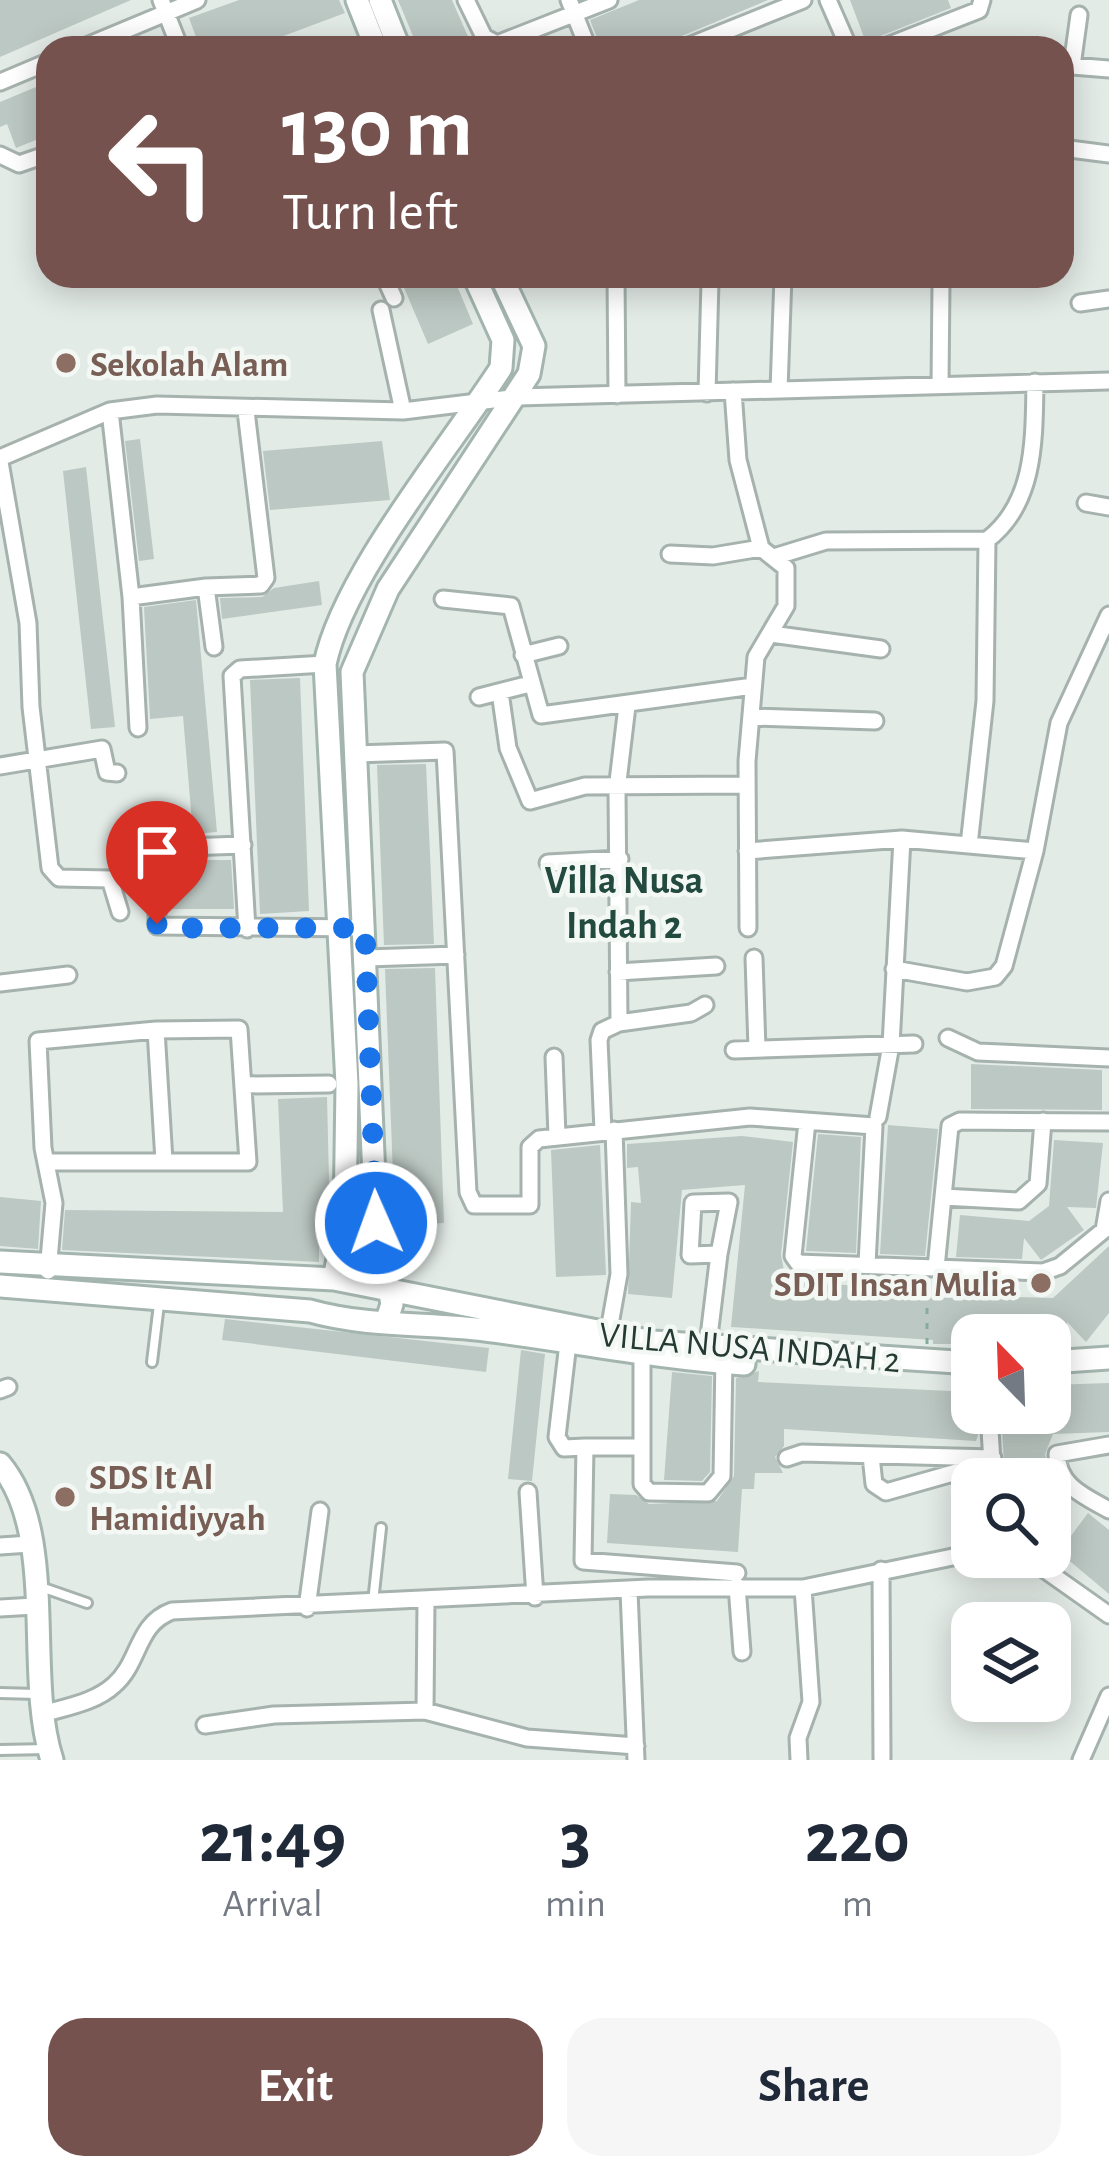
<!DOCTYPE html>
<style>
:root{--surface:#fff;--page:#f6f6f7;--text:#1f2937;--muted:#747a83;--accent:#76524e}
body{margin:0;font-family:"Alegreya Sans",sans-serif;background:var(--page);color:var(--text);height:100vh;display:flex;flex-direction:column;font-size:45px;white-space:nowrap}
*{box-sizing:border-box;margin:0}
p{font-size:39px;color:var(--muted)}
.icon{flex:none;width:66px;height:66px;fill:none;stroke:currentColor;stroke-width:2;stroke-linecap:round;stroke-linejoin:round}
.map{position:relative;height:1760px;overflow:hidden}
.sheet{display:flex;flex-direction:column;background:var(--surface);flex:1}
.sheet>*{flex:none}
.banner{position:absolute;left:36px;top:36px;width:1038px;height:252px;border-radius:36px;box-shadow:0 6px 30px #0003;background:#76524e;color:#fff;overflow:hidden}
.needle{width:78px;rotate:337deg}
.tools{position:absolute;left:951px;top:1314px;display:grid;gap:24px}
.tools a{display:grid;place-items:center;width:120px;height:120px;border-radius:24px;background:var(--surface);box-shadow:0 6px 30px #0003;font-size:60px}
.pin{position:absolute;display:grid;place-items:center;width:102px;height:102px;color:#fff;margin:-123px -51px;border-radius:50% 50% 50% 0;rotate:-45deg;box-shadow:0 0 12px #0007}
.pin .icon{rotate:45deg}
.me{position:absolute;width:132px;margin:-66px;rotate:358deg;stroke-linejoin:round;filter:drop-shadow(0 0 9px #0008)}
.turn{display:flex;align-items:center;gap:42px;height:252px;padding:0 48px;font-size:54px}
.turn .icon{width:156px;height:156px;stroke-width:2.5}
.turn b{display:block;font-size:84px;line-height:102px}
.eta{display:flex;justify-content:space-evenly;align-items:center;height:204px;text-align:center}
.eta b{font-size:72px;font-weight:700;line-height:84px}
.action{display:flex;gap:24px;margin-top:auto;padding:24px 48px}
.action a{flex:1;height:138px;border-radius:36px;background:var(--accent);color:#fff;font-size:48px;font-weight:700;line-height:138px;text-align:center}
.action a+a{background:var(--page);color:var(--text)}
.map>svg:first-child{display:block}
</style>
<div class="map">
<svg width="1109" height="1760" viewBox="0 0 1109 1760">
<rect width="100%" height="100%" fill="#e3ebe7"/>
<path fill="#bcc8c3" d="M0,0h131l-131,57z
M239,0h100l6,13 -94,35h-51l-11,-30z
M398,0h54l21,48h-55z
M639,0h129l-115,48h-52l-11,-28z
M850,0h98l3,8 -73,29 -10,11z
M48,82v53l-32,13 -9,-24 -7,3v-25z
M399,276h54l20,48 -45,20z
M140,439l14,120 -15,2 -14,-120z
M382,441l8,59 -120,10 -7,-59z
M86,467l29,260 -24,2 -28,-258z
M319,581l3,24 -100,14 -2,-21 42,-1 12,-9z
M196,600l21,232 -24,2 -10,-118 -33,3 -6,-112z
M300,678l9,233 -49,3 -10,-234z
M426,764l8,180 -50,1 -7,-180z
M171,860h60l3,49h-63z
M435,968l9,255 -49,3 -10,-257z
M971,1064l131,6v40l-131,-1z
M327,1097l3,124 -1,6 -10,1v34l-257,-12 3,-40 218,2 -5,-113z
M888,1125l50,4 -13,127 -45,-2z
M818,1134l43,3 -5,116 -50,-2z
M742,1136l51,6 -12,113 5,26 135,9 -1,4 133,4 56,-52v67l-23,29 -19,-20 -1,24 -16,1v-12h-78v9h-39v-4l-202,-13 14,-142 -63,5 -10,108 -44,-4 3,-92 10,1 -3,-36 -11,1v-24z
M1054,1140l49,3 -7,65 -29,-1 17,23 -43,30 -17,-22 -2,21 -66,-2 4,-42 69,6 20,-15z
M600,1145l6,130 -50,2 -5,-127z
M0,1197l41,4 -3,48 -38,-3z
M225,1319l264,29 -3,24 -264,-32z
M521,1350l24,4 -13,127 -24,-2z
M759,1371l-1,11 214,10 6,43 -2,6 -192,-12v17l-9,11 8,16h-28l-1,16h-12l-4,63 -131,-9 3,-49 26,1 13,9 68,-3 17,-25 2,-98z
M672,1372l40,4 -2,96 -8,9 -38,-1z
M1109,1383v49l-56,2 -8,20 6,25h-46l-4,-66h49v-28z
M1088,1513l21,17v64l-50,-42z"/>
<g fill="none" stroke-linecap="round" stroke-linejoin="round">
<defs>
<path id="lane" d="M152,1362l7,-58
M41,1587l46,16
M373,1602l8,-74
M0,1693l37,1
M0,1750l47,-1"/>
<path id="street" d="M161,0l19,48
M466,0l18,37 13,7 112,-44
M569,0l19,48
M828,0l21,48
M1079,15l-7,51 37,3
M82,48l115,-48
M684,48l119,-48
M882,48l97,-38 3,-10
M0,82l48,-20
M1062,148l47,6
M0,155l19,9 29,-10
M127,276h7
M384,276l10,22
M616,276l1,119
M1080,303l29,-4
M381,310l22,101
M940,386l1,-104
M779,390l4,-114
M733,391l5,69 23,88 25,20v38l-30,51 -9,104 1,167
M707,393l3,-112
M110,411l21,186 7,131
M0,458l110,-47 47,-6 246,6 115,-14 591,-16
M0,462l28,161 3,84 19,161 9,10 51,1 10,33
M1086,503l23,4
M670,554l43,2 48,-8
M777,556l49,-15 161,-1c49,-37 47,-102 48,-158
M206,587l55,-2 5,-7 -20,-167
M131,597l75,-10 8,60
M443,599l68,7 30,109 212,-29
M771,634l110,15
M523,655l36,-9
M500,692l8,56 22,53 55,-15 161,-1
M479,697l51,-13
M751,717l124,4
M356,754l89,-3 23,441 6,13h56v-58l9,-8 211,-22 124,9 -7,138
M0,766l102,-17 5,23 10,1
M243,845l-86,3v78l208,2
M969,845l16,-144 2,-161
M747,851l155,-12 133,12 24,-128 50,-108
M548,863l72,-4
M247,929l-15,-253 8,-7 85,-5
M367,958l89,-3
M754,958l3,91
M894,969l73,13 28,-5 9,-11 31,-115
M618,972l98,-6
M0,983l68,-8
M619,1023l72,-10 14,-8
M156,1030l8,131
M948,1038l30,14 131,6
M734,1050l180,-6
M554,1057l3,79
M245,1085l84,-1
M878,1117l13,-72 11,-206
M807,1122l-14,134 5,7 245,9 17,-6 44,-36 5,-29
M603,1131l-4,-91 3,-9 17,-8 -2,-233 10,-84
M943,1197l76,4 19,-17 5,-63
M936,1268l14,-142 10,-5 149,1
M48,1271l6,-68 -11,-55 -5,-107 118,-11 83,-1 9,133h-199
M608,1336l11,-62 -5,-144
M568,1343l-11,94 7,11 21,-1
M707,1353l12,-99 -29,1 3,-52 36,-1 -10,52
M642,1357v127l7,8 59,1 14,-17 2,-119
M0,1390l8,-3
M989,1413l4,66
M1109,1445l-52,9c1,32 27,42 52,56
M638,1447h-53l-2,114 154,12
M871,1456l3,28 12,8 106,-30
M787,1458l15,-5 191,5
M528,1492l7,105
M0,1546l30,-2
M1017,1557l24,10 68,48
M881,1570l1,188
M737,1586l5,66
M629,1591l7,169
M0,1608l35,-2
M307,1608l13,-97
M425,1711l102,27 109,8
M43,1714c23,-7 53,-12 71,-29 26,-22 22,-61 58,-74l476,-23h155l169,-35
M205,1725l69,-10 151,-4 1,-110
M799,1760l-1,-22 13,-36 -8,-114
M1081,1760l28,-64"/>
<path id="secondary" d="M357,0l19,48
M380,0l19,48
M0,1262l334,17 319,63 319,21
M334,1279l11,-56 2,-139 -22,-420c18,-88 125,-217 176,-296l2,-28 -29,-64
M0,1286l310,25c57,16 117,12 175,19 87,11 171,28 259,34
M386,1323l6,-19 -16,-81 -24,-551 36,-83 141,-215 5,-28 -33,-70
M1050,1362l59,-4
M0,1464c59,70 24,210 52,296"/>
</defs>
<use href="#lane" stroke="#a6b2ae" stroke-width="14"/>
<use href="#street" stroke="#a6b2ae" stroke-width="21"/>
<use href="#secondary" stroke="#a3b5ae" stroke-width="27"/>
<path stroke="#87ab9f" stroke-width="3" stroke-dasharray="6 9" stroke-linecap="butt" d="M927,1344v-63"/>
<use href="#lane" stroke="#fff" stroke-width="8"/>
<use href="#street" stroke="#fff" stroke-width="15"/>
<use href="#secondary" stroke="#fff" stroke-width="21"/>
</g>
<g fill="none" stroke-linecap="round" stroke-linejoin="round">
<path stroke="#1a73e8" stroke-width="21" stroke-dasharray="0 37.8" d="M157,924l2,4h206l11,295"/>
</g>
<g fill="#8d6e63" stroke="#f3f8f5" stroke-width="4.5">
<circle cx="66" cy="363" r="12"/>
<circle cx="1041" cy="1283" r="12"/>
<circle cx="65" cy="1497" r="12"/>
</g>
<g text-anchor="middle" stroke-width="9" stroke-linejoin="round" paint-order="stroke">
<g font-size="36" font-weight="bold" fill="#785e54" stroke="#f3f8f5" text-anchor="start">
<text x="90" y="376">Sekolah Alam</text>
<text x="1017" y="1296" text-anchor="end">SDIT Insan Mulia</text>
<text x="89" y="1489">SDS It Al<tspan x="89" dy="41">Hamidiyyah</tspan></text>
</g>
<g font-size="36" fill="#253a34" stroke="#f3f8f5">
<text transform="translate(750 1346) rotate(5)" y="13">VILLA NUSA INDAH 2</text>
</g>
<g font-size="39" font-weight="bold" fill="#234a3f" stroke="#f3f8f5">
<text x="624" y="893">Villa Nusa<tspan x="624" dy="45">Indah 2</tspan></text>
</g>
</g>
</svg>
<div class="tools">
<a><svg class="needle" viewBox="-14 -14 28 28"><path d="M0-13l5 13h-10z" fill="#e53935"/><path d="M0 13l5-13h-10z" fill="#747a83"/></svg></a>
<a><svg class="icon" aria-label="search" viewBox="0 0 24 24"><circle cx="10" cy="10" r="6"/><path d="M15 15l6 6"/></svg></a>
<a><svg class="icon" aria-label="layers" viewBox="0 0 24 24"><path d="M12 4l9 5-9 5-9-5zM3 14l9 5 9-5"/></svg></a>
</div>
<div class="pin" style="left:157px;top:924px;background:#d93025"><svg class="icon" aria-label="arrive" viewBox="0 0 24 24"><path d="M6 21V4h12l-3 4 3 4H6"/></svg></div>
<svg class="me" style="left:376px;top:1223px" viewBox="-20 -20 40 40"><circle r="17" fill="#1a73e8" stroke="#fff" stroke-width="3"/><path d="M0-11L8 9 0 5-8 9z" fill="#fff"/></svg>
<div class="banner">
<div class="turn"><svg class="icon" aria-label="left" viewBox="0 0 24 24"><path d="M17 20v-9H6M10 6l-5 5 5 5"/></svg><div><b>130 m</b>Turn left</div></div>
</div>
</div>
<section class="sheet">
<div class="eta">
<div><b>21:49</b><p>Arrival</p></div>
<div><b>3</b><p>min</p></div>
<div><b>220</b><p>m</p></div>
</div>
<div class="action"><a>Exit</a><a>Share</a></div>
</section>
